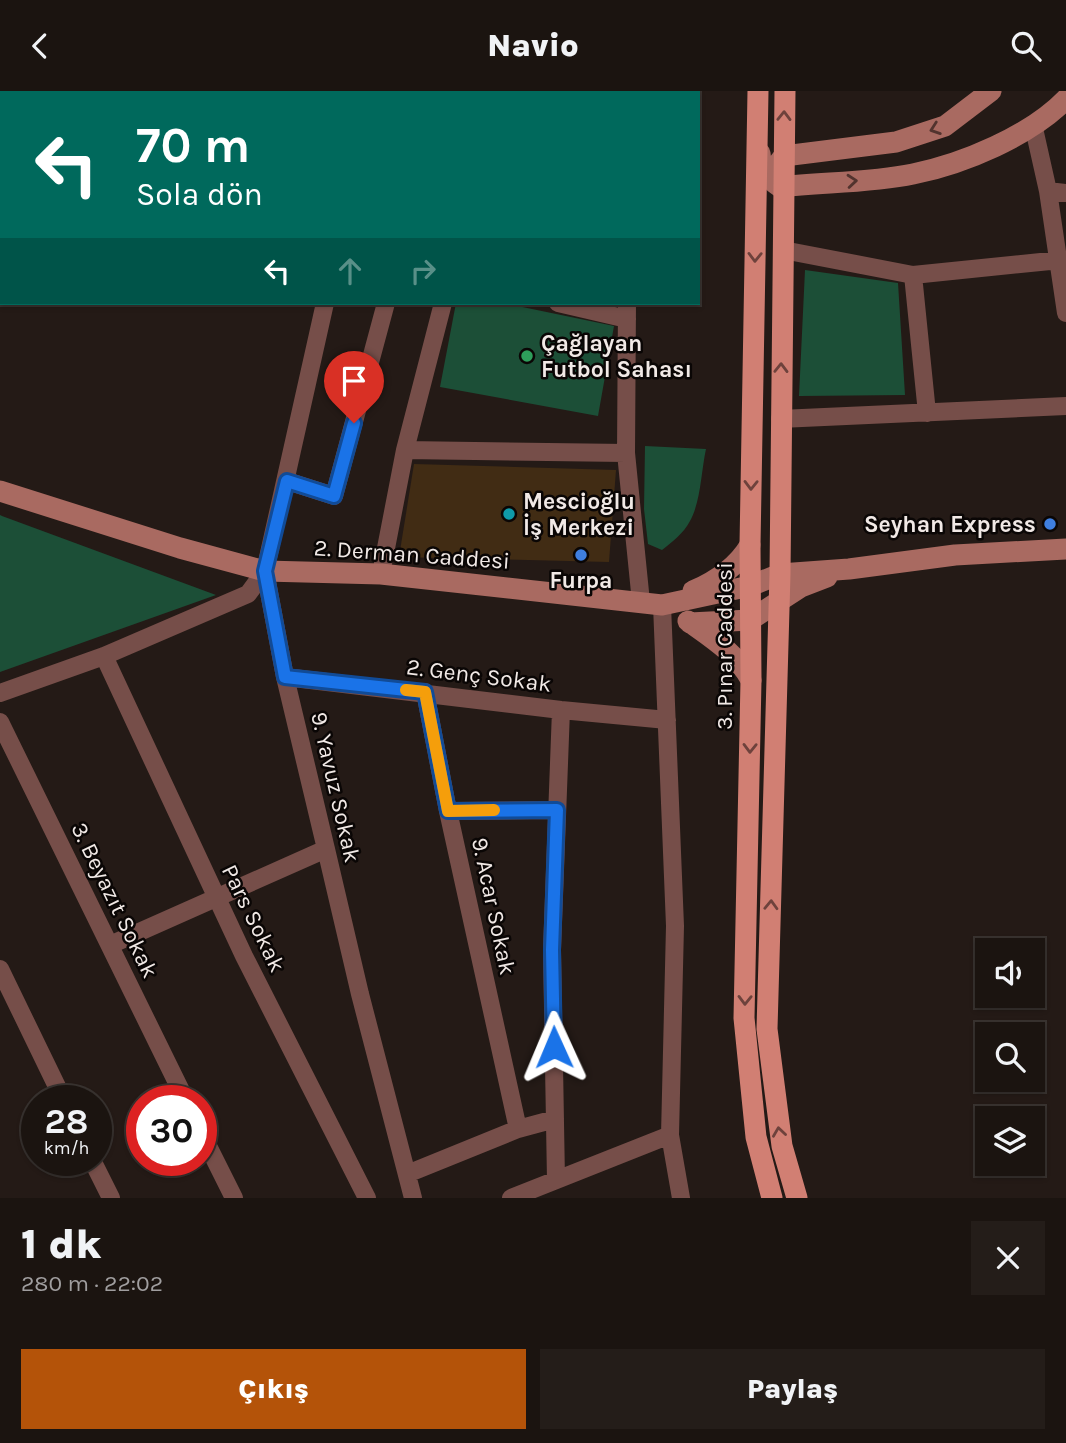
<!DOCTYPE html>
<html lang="tr">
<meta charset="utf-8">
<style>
:root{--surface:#1b1410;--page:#241d19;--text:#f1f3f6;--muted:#a09e9f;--line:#393330;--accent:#b45309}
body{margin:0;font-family:Karla,sans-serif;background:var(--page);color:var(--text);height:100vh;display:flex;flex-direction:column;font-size:26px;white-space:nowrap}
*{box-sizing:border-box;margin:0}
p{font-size:23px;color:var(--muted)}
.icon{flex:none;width:38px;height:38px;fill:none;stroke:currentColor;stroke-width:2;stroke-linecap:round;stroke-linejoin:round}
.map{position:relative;height:1107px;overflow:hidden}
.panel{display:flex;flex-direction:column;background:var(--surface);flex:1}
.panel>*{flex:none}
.top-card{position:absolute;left:0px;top:0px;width:700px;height:214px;box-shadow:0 2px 5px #0004,0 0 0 2px var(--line);background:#00695c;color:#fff;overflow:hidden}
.controls{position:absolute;left:975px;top:847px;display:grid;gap:14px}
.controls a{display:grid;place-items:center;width:70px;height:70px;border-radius:0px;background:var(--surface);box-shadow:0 2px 5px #0004,0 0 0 2px var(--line);font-size:35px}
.speed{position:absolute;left:21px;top:994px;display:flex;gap:14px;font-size:35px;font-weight:700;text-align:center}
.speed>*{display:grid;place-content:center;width:91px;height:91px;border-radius:50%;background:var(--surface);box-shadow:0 2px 5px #0004,0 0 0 2px var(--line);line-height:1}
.speed small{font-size:18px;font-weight:400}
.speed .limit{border:10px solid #d22;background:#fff;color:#111}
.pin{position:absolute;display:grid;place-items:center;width:60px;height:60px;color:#fff;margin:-72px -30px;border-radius:50% 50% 50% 0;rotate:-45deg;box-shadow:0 0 7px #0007}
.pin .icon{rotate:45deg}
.me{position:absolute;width:77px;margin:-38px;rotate:359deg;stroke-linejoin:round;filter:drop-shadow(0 0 5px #0008)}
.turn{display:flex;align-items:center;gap:24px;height:147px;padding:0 21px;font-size:32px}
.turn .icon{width:91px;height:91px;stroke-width:2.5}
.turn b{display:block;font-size:49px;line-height:60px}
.lanes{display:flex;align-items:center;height:66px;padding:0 21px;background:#0003;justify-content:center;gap:35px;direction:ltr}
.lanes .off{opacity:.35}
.round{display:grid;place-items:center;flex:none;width:74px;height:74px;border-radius:0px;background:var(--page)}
.headline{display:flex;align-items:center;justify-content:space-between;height:119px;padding:0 21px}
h1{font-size:42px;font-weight:800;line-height:52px}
.cta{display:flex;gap:14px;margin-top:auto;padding:14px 21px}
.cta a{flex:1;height:80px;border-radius:0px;background:var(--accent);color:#fff;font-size:28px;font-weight:800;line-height:80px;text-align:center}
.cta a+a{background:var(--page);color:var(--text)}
header{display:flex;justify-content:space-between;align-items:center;height:91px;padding:0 21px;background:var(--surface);font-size:32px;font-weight:800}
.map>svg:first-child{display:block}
</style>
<header><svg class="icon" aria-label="back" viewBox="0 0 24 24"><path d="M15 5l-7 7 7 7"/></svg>Navio<svg class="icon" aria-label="search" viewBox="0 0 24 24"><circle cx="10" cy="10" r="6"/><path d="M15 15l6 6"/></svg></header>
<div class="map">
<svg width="1066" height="1107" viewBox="0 0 1066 1107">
<rect width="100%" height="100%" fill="#241a16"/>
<path fill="#1c4f37" d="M805,179l93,13 7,112 -106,1z
M456,212h47l111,23 -16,90 -158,-29z
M645,355l61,3c-5,23 -5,52 -16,72 -6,12 -18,21 -28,29l-14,-6 -4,-35z
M0,424l2,1 214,79 -216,77z"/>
<path fill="#412c14" d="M414,373l202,6 -7,92 -210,-5z"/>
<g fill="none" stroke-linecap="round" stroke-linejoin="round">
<path stroke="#764e49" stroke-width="18" d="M536,0l8,2
M42,2l2,-2
M355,2v-2
M638,2v-2
M1033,33l15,67 18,122
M0,43l2,-2
M1048,100l18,2
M783,159l130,25 147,-15
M913,184l14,138
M325,212l-60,268 20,106 41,172 34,145 53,204
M558,212l69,16
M627,212l-1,150 15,149
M780,328l286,-13
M405,359l221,3
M287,390l47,15 52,-193
M381,483l24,-124 38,-147
M662,514l13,321 -5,209 11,63
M104,565l140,300 123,242
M285,586l276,33 106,10
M425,601l23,119 70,318
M0,602l104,-37 144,-62 17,-23
M0,631l186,379
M448,720l109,-1
M110,854l216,-96
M0,878l64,132
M201,1041l33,66
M92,1069l19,38
M407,1083l111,-45 37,-10
M556,1089l-4,-230 9,-240
M511,1107l159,-63"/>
<path stroke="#a96a61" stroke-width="21" d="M760,62c1,16 7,26 20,34 44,-5 90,-4 133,-13 50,-10 117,-38 153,-75
M773,79l11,-14 112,-14 49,-16 46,-35
M0,400l180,57 85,23 116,3 281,31 88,-19 30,-12 69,-5 106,-14 111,-6
M693,500c23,-10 44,-24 57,-46
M688,530c25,18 48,32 63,59
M690,532l60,-3 51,-33 26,-10"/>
<path stroke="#d17f73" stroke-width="21" d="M758,0l-8,454 1,135 -7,338 12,119 16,61
M785,0l-5,483 -13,455 15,117 15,52"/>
</g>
<defs><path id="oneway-chevron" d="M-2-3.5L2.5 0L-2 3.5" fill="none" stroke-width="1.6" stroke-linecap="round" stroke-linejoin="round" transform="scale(1.75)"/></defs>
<g stroke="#6e423c">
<use href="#oneway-chevron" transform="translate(784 25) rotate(-89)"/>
<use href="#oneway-chevron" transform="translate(755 166) rotate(91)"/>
<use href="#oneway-chevron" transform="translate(781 277) rotate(-89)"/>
<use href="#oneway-chevron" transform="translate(751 394) rotate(91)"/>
<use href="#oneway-chevron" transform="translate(750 657) rotate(91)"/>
<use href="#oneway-chevron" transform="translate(771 814) rotate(-88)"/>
<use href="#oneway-chevron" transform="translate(745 909) rotate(91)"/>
<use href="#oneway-chevron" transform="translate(779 1041) rotate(-98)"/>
</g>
<g stroke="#52332e">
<use href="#oneway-chevron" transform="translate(935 38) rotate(161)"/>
<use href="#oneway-chevron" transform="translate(852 90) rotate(-5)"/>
</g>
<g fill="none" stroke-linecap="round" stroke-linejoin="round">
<defs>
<path id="route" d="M354,332l-20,73 -47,-15 -22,90 20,106 140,15 23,119 109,-1 -5,140 2,97"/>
</defs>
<use href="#route" stroke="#114b97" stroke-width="18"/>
<use href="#route" stroke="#1a73e8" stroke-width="12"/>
<path stroke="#f59e0b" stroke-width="12" d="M406,599l19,2 23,119 46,-1"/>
</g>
<circle fill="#2e9e5b" stroke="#0a0605" stroke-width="2.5" cx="527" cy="265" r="7"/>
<circle fill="#0f9aa8" stroke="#0a0605" stroke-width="2.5" cx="509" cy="423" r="7"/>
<g fill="#3f7fe0" stroke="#0a0605" stroke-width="2.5">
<circle cx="1050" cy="433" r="7"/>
<circle cx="581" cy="464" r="7"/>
</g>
<g text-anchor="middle" stroke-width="5" stroke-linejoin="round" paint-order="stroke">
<g font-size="23" font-weight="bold" fill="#f1e9e6" stroke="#0a0605" text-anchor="start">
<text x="541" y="260">Çağlayan<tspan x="541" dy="26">Futbol Sahası</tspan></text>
<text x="523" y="418">Mescioğlu<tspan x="523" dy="26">İş Merkezi</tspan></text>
<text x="1036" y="441" text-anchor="end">Seyhan Express</text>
<text x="581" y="497" text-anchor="middle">Furpa</text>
</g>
<g font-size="23" fill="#f1e9e6" stroke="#0a0605">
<text transform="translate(412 463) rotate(4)" y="8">2. Derman Caddesi</text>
<text transform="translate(724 555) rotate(-90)" y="8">3. Pınar Caddesi</text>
<text transform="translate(479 584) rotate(7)" y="8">2. Genç Sokak</text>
<text transform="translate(336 696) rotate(77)" y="8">9. Yavuz Sokak</text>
<text transform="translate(115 809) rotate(64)" y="8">3. Beyazıt Sokak</text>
<text transform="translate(494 815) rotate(78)" y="8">9. Acar Sokak</text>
<text transform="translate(254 827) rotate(64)" y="8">Pars Sokak</text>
</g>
</g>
</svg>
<div class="controls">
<a><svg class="icon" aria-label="sound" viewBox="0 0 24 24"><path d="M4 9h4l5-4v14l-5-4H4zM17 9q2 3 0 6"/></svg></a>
<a><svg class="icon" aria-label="search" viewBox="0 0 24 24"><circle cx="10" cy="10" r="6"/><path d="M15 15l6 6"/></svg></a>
<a><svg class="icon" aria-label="layers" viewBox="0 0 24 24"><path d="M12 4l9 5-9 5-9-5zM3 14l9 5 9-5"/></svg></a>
</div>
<div class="speed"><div>28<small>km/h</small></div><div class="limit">30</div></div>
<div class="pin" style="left:354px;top:332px;background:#d93025"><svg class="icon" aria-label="arrive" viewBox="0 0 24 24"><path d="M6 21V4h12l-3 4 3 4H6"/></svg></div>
<svg class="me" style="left:554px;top:956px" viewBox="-20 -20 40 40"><path d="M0-17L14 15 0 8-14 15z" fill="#1a73e8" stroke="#fff" stroke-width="4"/></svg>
<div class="top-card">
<div class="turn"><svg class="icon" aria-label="left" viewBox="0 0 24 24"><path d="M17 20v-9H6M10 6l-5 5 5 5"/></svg><div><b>70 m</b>Sola dön</div></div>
<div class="lanes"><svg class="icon" aria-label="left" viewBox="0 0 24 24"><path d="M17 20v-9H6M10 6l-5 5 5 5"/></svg><svg class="icon off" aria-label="ahead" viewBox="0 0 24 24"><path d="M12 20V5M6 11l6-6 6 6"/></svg><svg class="icon off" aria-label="right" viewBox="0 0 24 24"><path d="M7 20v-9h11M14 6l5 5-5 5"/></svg></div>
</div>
</div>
<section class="panel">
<div class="headline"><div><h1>1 dk</h1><p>280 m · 22:02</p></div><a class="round"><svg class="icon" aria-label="close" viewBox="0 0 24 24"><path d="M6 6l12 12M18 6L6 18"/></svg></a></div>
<div class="cta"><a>Çıkış</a><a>Paylaş</a></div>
</section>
